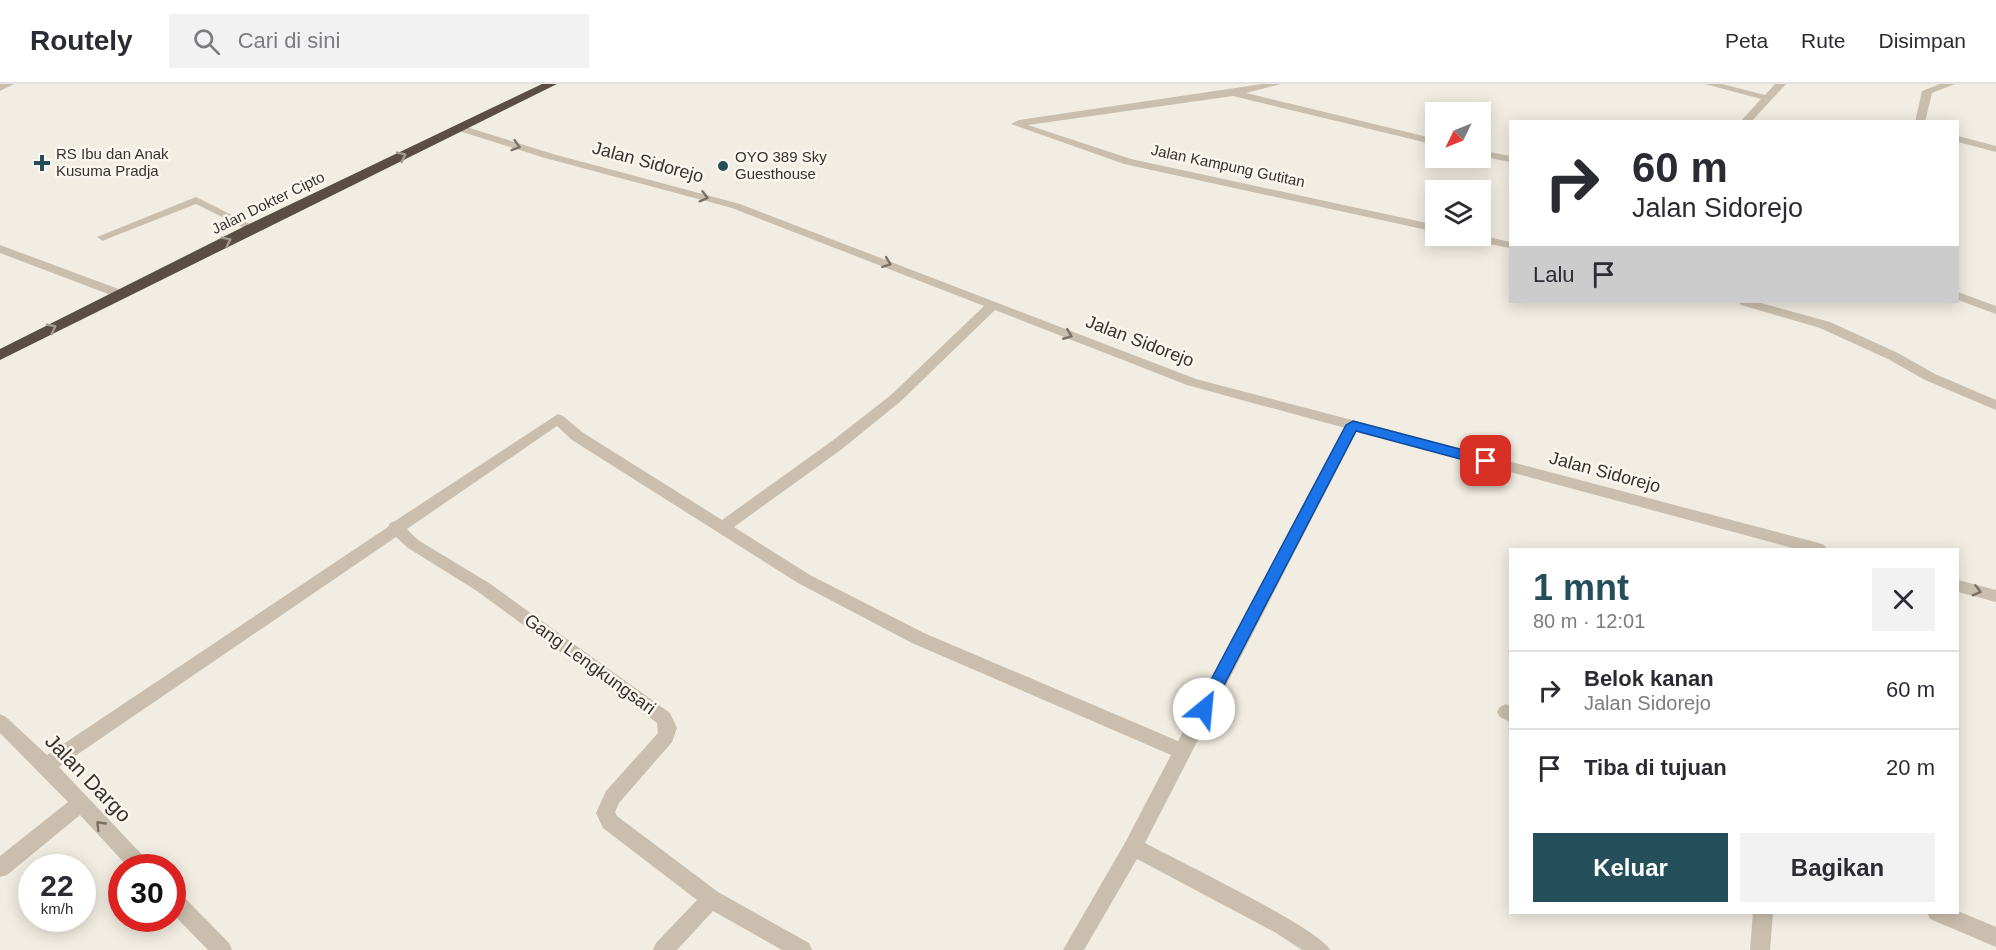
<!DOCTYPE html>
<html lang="id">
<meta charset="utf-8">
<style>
:root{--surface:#fff;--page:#f2f2f3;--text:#2b2b33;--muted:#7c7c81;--line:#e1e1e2;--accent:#244e59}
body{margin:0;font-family:Arial,sans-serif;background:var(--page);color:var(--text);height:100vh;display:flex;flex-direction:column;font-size:22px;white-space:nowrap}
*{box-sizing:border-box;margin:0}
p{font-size:20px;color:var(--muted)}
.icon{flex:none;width:33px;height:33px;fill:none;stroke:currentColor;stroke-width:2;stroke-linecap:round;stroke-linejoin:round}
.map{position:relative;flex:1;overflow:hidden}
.drawer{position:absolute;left:1509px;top:464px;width:450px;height:366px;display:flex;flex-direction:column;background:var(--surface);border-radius:0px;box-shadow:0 3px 15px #0003}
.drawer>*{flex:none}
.top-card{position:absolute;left:1509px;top:36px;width:450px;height:183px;border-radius:0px;box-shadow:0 3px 15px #0003;background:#fff;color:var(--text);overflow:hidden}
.needle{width:39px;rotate:227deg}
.fabs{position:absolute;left:1425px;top:18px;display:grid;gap:12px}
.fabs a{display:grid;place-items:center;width:66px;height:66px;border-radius:0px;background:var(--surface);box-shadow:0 3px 15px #0003;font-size:30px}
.speed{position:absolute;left:18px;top:770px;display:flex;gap:12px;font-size:30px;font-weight:700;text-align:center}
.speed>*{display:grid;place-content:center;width:78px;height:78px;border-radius:50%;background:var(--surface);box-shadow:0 3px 15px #0003;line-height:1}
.speed small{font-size:15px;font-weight:400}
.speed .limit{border:9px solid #d22;background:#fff;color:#111}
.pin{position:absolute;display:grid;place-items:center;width:51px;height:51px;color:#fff;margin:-26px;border-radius:12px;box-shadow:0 3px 9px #0006}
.me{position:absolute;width:66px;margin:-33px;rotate:28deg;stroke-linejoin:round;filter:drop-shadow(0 0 4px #0008)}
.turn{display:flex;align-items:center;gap:21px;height:126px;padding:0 24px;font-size:27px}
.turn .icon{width:78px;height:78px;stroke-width:2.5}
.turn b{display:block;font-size:42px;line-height:51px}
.then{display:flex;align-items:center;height:57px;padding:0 24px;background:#0003;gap:12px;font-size:22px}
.round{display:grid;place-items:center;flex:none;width:63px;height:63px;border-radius:0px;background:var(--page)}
.overview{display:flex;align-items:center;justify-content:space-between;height:102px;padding:0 24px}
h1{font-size:36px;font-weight:700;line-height:45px;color:var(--accent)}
.cta{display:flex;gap:12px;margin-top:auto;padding:12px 24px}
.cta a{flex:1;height:69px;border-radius:0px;background:var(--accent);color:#fff;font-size:24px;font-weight:700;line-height:69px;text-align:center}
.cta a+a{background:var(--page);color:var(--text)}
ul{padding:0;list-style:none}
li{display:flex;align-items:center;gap:18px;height:78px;padding:0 24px;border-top:2px solid var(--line)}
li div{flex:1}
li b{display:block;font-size:22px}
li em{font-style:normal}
header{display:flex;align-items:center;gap:36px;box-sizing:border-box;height:84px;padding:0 30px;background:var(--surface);border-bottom:2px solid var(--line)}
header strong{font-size:28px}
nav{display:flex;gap:33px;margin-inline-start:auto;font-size:21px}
.search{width:420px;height:54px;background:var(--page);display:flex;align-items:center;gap:15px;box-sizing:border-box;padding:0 21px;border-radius:0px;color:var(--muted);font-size:22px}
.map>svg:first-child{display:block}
</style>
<header>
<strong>Routely</strong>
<div class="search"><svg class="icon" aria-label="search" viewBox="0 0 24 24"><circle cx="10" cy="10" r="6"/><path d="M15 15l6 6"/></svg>Cari di sini</div>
<nav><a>Peta</a><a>Rute</a><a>Disimpan</a></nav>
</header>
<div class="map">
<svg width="1996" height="866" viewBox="0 0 1996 866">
<rect width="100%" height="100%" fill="#f2ede2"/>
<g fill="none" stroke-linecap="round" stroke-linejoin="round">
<path fill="#cabfae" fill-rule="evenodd" d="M0,0h14l-14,7z
M1262,0h19l-35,9 190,46v6l-203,-49 -205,29 103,34 305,66v7l-312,-68 -113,-40 8,-4z
M1705,0h17l43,11 10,-11h11l-35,38h-11l21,-23z
M1940,0h15l-23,9 -7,29h-10l7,-31z
M460,41l93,29 187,50 456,175 623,164 5,2 3,4h-30l-440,-118 -212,412c29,16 176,86 185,107h-28l-26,-17 -139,-74 -53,91h-21l63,-109 45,-86 -259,-112 -114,-60 -226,-143 -15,-14 -150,103 11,11 71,43 181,130 7,15 -5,14 -53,61 -4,9 2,4 101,76 91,51 3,7h-30l-69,-39 -36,39h-24l3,-7 41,-43 -94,-72 -7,-15 10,-22 52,-58 -1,-10 -180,-132 -69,-43 -12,-11 -337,230 89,94 3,6h-23l-48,-52 -73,60 -7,2v-21l68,-54 -68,-69v-19l6,3 41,38 341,-228 2,-4 5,-2 163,-107 5,2 19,16 140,88 110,-79 59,-46 93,-89 -252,-98 -187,-50 -89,-28v-4zM995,226l192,75 158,43 -167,313 -254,-108 -114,-58 -76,-48 108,-78 59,-48z
M1958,52l38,10v6l-38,-10z
M1480,66l30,6v6l-30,-6z
M196,113l62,31 -6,3 -4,-1 -52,-26 -89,35 -4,2 -6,-4z
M1480,151l30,7v6l-44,-8 -6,-4z
M0,161l124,46 2,3 -2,3h-8l-116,-44z
M1958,208l38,14v8l-38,-14z
M1739,218h18l73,20 68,31 37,21 61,26v10l-71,-30 -37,-21 -68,-31 -79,-23z
M1958,496l38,10v12l-38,-10z
M1506,620l4,2v16l-10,-5 -3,-5 3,-5z
M172,806l7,2 50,51 3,7h-24l-36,-37z
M1958,827l38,16v20l-66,-28 -3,-7z
M1753,828h20l-3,38h-20z"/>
<path fill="#5a4e44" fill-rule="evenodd" d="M542,0h15l-557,276v-11l247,-124z"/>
</g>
<defs><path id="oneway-chevron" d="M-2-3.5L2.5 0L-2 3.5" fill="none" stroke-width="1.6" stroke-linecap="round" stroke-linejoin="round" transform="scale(1.5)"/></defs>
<g stroke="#7a7166">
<use href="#oneway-chevron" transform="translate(516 62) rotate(17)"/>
<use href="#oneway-chevron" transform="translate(704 113) rotate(15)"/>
<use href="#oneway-chevron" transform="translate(887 179) rotate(21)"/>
<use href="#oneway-chevron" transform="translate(1068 251) rotate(22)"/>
<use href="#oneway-chevron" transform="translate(1977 507) rotate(15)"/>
<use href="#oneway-chevron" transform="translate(100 741) rotate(-134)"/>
</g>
<g stroke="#a29a91">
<use href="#oneway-chevron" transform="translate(402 72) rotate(-26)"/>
<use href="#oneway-chevron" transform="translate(227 157) rotate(-26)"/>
<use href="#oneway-chevron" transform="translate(52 244) rotate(-27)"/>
</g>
<path fill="#1a73e8" stroke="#114b97" stroke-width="1.5" d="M1353,337l133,35 6,5 -6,5 -130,-35 -147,283 -5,2 -6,-2 -2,-5 2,-5 148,-279z"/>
<g fill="#244e59" stroke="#faf6ef" stroke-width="2">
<path d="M39 70h6v6h6v6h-6v6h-6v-6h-6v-6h6z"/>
<circle cx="723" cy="82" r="6"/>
</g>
<g text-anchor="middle" stroke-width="5" stroke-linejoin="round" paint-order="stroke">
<g font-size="15" fill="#39322c" stroke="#faf6ef" text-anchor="start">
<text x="56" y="75">RS Ibu dan Anak<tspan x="56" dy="17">Kusuma Pradja</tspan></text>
<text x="735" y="78">OYO 389 Sky<tspan x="735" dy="17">Guesthouse</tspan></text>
</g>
<g font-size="15" fill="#39322c" stroke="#faf6ef">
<text transform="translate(1228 82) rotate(12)" y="5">Jalan Kampung Gutitan</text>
<text transform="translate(268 119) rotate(-26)" y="5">Jalan Dokter Cipto</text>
</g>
<g font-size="18" fill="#39322c" stroke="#faf6ef">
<text transform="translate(648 78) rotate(15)" y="6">Jalan Sidorejo</text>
<text transform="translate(1140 257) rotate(21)" y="6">Jalan Sidorejo</text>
<text transform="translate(1605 388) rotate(15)" y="6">Jalan Sidorejo</text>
<text transform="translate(590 580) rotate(36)" y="6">Gang Lengkungsari</text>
</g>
<g font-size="21" fill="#39322c" stroke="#faf6ef">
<text transform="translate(88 694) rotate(46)" y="7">Jalan Dargo</text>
</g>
</g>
</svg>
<div class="fabs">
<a><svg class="needle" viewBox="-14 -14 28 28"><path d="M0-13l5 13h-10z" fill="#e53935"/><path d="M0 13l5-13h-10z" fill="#7c7c81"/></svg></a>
<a><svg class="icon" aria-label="layers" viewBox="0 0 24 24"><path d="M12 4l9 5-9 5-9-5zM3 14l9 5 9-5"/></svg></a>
</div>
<div class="speed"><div>22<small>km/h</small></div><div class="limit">30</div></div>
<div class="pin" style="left:1486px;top:377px;background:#d93025"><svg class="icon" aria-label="arrive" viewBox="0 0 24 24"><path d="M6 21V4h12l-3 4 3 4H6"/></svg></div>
<svg class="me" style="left:1204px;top:625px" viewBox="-20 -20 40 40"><circle r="19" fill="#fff"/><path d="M0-13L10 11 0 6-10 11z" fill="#1a73e8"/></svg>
<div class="top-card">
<div class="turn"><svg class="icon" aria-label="right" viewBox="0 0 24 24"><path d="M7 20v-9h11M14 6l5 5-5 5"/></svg><div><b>60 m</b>Jalan Sidorejo</div></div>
<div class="then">Lalu<svg class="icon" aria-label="arrive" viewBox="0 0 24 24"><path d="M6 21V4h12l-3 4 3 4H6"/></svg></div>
</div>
<section class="drawer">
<div class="overview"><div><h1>1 mnt</h1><p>80 m · 12:01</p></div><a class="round"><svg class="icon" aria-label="close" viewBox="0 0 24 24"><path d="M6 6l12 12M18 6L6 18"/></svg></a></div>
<ul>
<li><svg class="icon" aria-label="right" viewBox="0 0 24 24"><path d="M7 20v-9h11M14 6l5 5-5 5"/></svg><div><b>Belok kanan</b><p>Jalan Sidorejo</p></div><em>60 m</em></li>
<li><svg class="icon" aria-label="arrive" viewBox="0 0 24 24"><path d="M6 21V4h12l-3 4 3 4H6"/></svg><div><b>Tiba di tujuan</b></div><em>20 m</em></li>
</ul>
<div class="cta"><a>Keluar</a><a>Bagikan</a></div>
</section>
</div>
